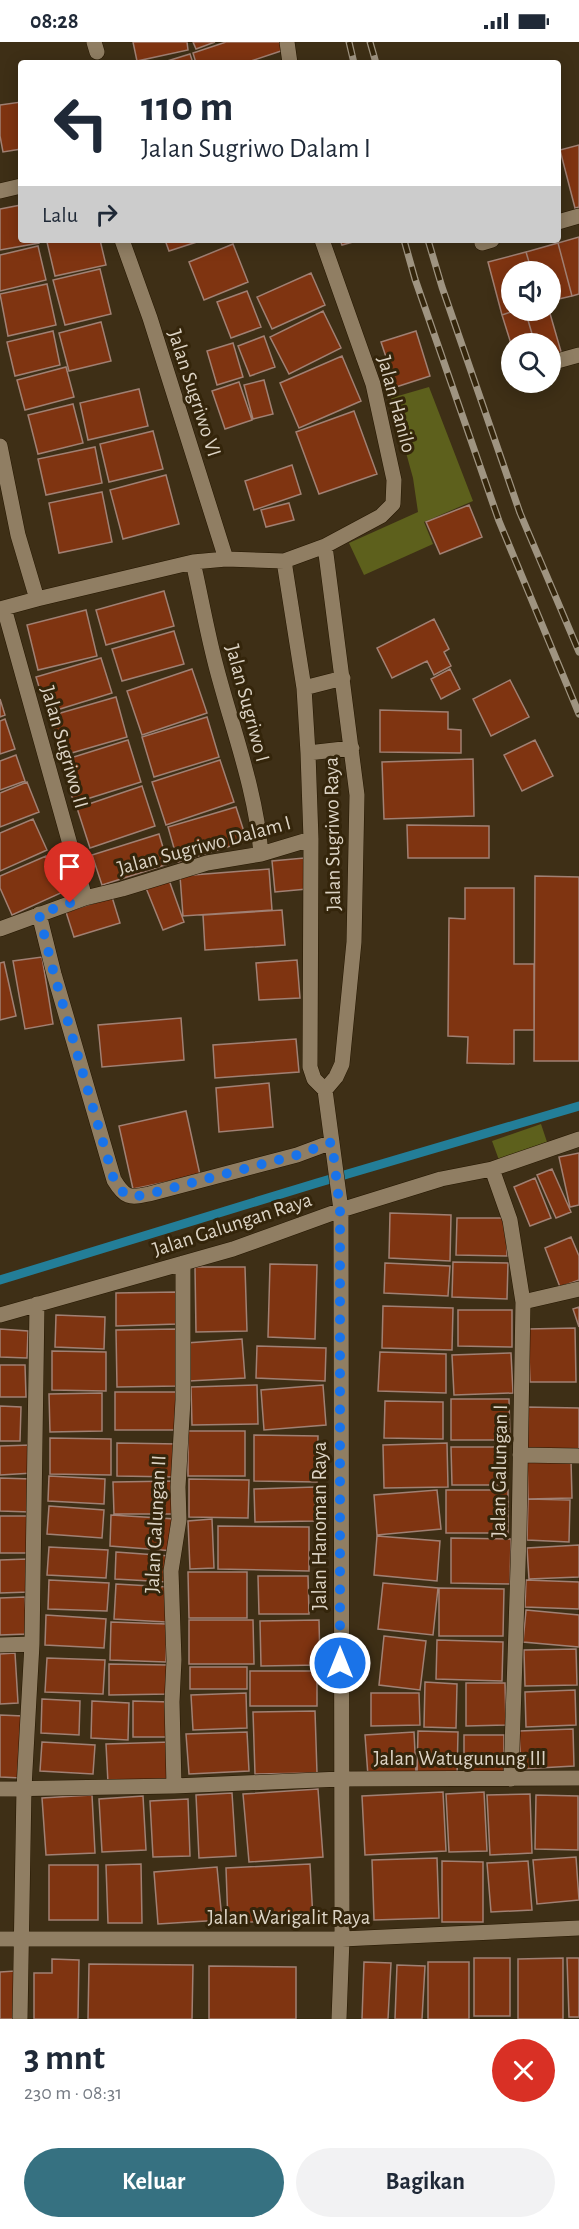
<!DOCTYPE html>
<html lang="id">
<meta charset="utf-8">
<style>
:root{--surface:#fff;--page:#f2f2f3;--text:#1f2937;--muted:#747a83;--accent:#367181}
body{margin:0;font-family:"Alegreya Sans",sans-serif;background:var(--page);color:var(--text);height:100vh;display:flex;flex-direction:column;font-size:22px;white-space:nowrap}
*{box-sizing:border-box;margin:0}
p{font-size:20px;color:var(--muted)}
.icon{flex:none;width:33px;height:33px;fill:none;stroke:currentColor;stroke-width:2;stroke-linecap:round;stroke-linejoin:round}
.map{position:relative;height:1977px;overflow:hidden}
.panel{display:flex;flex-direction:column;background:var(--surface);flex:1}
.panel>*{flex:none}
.top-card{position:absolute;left:18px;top:18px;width:543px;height:183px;border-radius:6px;box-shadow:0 3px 15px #0003;background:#fff;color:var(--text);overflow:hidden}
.tools{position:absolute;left:501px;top:219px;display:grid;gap:12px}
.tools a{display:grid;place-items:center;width:60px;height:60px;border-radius:50%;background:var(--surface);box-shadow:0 3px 15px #0003;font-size:30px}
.pin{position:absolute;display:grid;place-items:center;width:51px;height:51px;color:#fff;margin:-62px -26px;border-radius:50% 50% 50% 0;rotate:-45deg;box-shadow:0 0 6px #0007}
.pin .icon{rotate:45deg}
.me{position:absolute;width:66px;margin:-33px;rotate:0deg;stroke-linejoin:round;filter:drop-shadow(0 0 4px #0008)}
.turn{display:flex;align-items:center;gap:21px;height:126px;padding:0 24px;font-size:27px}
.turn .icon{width:78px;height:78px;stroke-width:2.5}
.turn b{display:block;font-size:42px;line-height:51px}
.then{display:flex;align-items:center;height:57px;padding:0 24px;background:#0003;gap:12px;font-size:22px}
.round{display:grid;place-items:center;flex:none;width:63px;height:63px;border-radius:32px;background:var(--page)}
.headline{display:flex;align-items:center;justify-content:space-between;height:102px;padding:0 24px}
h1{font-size:36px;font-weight:700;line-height:45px}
.button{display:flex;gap:12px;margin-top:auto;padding:12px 24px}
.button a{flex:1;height:69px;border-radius:36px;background:var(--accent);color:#fff;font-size:24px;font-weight:700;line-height:69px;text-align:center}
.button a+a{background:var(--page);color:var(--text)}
.status{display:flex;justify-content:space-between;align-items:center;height:42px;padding:0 30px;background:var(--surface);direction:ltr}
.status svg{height:16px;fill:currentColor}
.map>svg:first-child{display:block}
</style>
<div class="status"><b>08:28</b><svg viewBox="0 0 49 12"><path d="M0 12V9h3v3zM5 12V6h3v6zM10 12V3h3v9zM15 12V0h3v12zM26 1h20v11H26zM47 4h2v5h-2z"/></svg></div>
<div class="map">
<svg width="579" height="1977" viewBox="0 0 579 1977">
<rect width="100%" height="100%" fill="#3e2f16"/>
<path fill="#5d601c" d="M429,345l44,114 -49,21 9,22 -69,31 -15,-32 69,-31 -5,-34 -22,-80z
M541,1082l6,18 -48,18 -7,-19z"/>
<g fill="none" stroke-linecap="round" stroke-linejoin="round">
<path stroke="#237e98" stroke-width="9" d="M0,1238l317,-97 262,-77"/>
</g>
<path fill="#7f3411" stroke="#a18073" stroke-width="1.5" d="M133,0h54l1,8 -51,11z
M193,0h22l-19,7z
M226,0h55l3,8 -39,13h-49l-3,-10z
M190,12l3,9 -29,-1z
M21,60v47l-18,3 -3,-16v-31z
M579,103v62l-4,1 -15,-58z
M21,163v35h18v3l-39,7v-41z
M579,195v57l-7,2 -14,-53z
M56,198h44l6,25 -51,11 -8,-34z
M165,198h38l-34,11z
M340,198h20l-18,5z
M558,201l14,53 -22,5v-29h-18l-6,-20z
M233,202l15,38 -44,18 -15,-38z
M38,204l8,34 -46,11v-36z
M526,210l6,20h-20v38h5l-15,5 -14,-53z
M100,227l11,45 -46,11 -12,-45z
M311,231l14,32 -53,24 -15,-32z
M47,242l9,41 -48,11 -8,-42z
M247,249l14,36 -30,11 -14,-36z
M517,268h8l10,34h-23v3l-10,-32z
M525,268h24l13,45 -12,4v-15h-15z
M323,269l18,37 -52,26 -19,-37z
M101,280l10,39 -42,10 -10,-38z
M53,289l7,34 -45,11 -8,-34z
M416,289l14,45 -34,11 -15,-45z
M264,294l11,31 -25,9 -12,-30z
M233,301l10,34 -26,8 -10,-34z
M342,314l19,45 -62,27 -19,-45z
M66,325l8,30 -49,13 -8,-30z
M264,338l9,34 -20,5 -9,-34z
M239,340l13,38 -27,9 -13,-38z
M139,347l9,37 -60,14 -8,-37z
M73,362l10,39 -45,11 -10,-39z
M354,369l23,63 -58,20 -23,-62z
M153,389l10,38 -54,13 -9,-38z
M95,405l7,36 -56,12 -8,-36z
M292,423l9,29 -47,16 -9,-29z
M166,433l13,49 -56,15 -13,-49z
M102,450l10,50 -53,11 -10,-50z
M289,461l5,17 -28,7 -5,-17z
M469,463l13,32 -42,17 -14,-32z
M164,549l10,35 -68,19 -10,-35z
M86,568l11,46 -59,14 -11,-45z
M434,577l15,30 -5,3 7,14 -17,9 -7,-14 -35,17 -15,-30z
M174,589l10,33 -62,17 -10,-32z
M101,616l11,35 -65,20 -11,-36z
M192,627l15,44 -65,22 -15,-44z
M450,627l10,20 -19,10 -10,-20z
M510,638l19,37 -38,19 -18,-37z
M116,655l11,40 -66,19 -11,-40z
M0,657l5,16 -5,2z
M380,668l68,2v17l13,1v23l-81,-1z
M207,675l12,40 -65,20 -12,-40z
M5,677l10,30 -15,5v-33z
M128,698l13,42 -67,21 -13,-42z
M535,698l18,36 -31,15 -18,-36z
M16,713l9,26 -25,9v-29z
M473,717l1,57 -90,3 -2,-57z
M220,718l14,42 -68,23 -14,-43z
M27,740l12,30 -39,15v-34z
M142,744l13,40 -65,22 -13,-40z
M236,765l11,34 -69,21 -10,-35z
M33,777l14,31 -47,21v-38z
M407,783l82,1v32h-81z
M159,792l9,30 -66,21 -10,-30z
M46,814l17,36 -51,23 -12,-27v-12z
M304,816l3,31 -32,3 -3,-31z
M269,827l3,41 -89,6 -3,-40z
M535,834l44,1v184h-45z
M169,838l15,42 -21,8 -17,-42z
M465,846h49v76h20v66h-20v34l-47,-1 1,-26 -20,-1 1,-118 16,1z
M112,855l8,26 -46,14 -8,-25z
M282,868l3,35 -80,5 -2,-35z
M42,915l11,67 -28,5 -12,-68z
M297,918l3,38 -41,2 -3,-37z
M4,920l12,54 -16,4v-57z
M181,976l3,42 -82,7 -4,-42z
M296,997l3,33 -84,6 -2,-33z
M269,1041l4,44 -54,5 -3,-44z
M186,1069l14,64 -67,14 -14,-63z
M579,1111v52l-9,2 -11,-50z
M552,1127l19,43 -15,6 -19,-43z
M535,1136l16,40 -21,8 -16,-39z
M390,1171l61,2 -1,46 -61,-3z
M457,1176h50v38l-51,-1z
M571,1195l8,19v24l-19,7 -15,-39z
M453,1220l55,1 -1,36 -55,-2z
M385,1221l65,3 -2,30 -64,-3z
M270,1222l47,1 -2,74 -47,-2z
M195,1225h50l2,64 -51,1z
M176,1250l1,32 -61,2v-33z
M383,1264l70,2 -1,42 -70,-2z
M579,1265v20l-6,-18z
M458,1268h54v37l-54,-1z
M56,1273l49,2 -1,32 -49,-2z
M575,1286l1,54h-46l-2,-53z
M0,1287l28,2 -1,27 -27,-1z
M177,1287l1,57 -61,1 -1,-57z
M242,1297l3,39 -56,3 -3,-38z
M257,1304l69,2 -1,33 -69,-3z
M52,1309l54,1v39l-54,-1z
M380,1310l66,2v39l-68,-2z
M511,1311l2,40 -59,2 -2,-40z
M0,1323h25l1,32h-26z
M257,1343l1,39 -66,1 -1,-38z
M323,1343l3,40 -62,5 -3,-40z
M115,1350h64v38h-64z
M102,1351v38l-52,1 -1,-38z
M451,1357h58l1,41h-59z
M385,1359l58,1v37l-59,-1z
M0,1364l21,1 -1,34h-20z
M526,1365l53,1v43l-53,-1z
M188,1389h57v45h-57z
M254,1393l64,1 -1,46 -63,-1z
M50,1396l61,1v36l-61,-1z
M117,1401l62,1 -1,33 -61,-1z
M447,1401l1,44 -64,1 -1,-43z
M31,1403l2,28 -33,2v-29z
M451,1405h54v38h-53z
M527,1418h44l1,38 -44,1z
M49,1434l56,3 -1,25 -56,-3z
M0,1436l31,1 -1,33 -30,-1z
M189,1437l60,1 -1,38 -59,-1z
M176,1439v33h-62l-1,-32z
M315,1445v34l-60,1 -1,-33z
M437,1448l4,39 -64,6 -3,-40z
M446,1448h62v43h-62z
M528,1457l42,1 -1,42 -42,-2z
M49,1464l55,4 -2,28 -55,-4z
M111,1473l65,4 -2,32 -64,-5z
M0,1474h28v37h-28z
M212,1477l2,49 -24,1 -2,-48z
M218,1484l91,1v44l-91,-2z
M377,1494l63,5 -3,40 -63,-6z
M451,1496l60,1 -1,45 -59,-1z
M579,1503v32l-50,2 -2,-31z
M49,1505l59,3 -2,28 -59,-3z
M116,1510l54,4 -2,26 -53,-3z
M28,1517l1,33 -29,1v-33z
M188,1530h59v46h-58z
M258,1534h50l1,38h-50z
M49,1538l60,3 -2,28 -59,-2z
M526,1538l53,2v27l-54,-2z
M383,1541l55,5 -5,47 -55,-6z
M116,1542l52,3 -2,35 -52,-3z
M439,1546l65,1 -1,47h-64z
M25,1555l2,37 -27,1v-37z
M526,1568l53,5v32l-56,-5z
M46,1573l60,4 -2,29 -59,-3z
M189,1578h64l1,44h-65z
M319,1578l1,45 -59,1 -1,-45z
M111,1580l56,2 -1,38 -56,-2z
M384,1594l42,5 -6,49 -41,-5z
M437,1598l66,2 -1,39 -66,-2z
M576,1607l1,36 -52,1 -1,-36z
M15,1611l3,50 -18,1v-50z
M47,1616l58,2 -2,34 -58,-2z
M109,1622l59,1 1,29 -60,1z
M190,1625h57v22h-57z
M250,1629h67v35h-67z
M425,1640l32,2 -1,44 -32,-1z
M466,1641h39l1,42 -40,1z
M575,1648l1,35 -50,2 -1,-35z
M246,1651l1,35 -54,2 -2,-35z
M371,1651h48l1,32 -49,1z
M42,1657l38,2 -1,34 -38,-2z
M92,1659l37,2 -1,37 -37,-2z
M133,1659l37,1v35h-37z
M315,1669l2,62 -62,1 -2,-62z
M0,1673l23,1 -2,62 -21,-1z
M573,1687l1,37 -53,3 -2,-38z
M418,1689l40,1 -1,46 -40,-1z
M247,1690l2,39 -60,3 -3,-40z
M414,1690l2,41 -48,3 -3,-41z
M464,1693h40v40h-40z
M42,1700l53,3 -2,29 -53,-3z
M170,1700l1,39 -63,2 -2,-39z
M318,1747l5,68 -74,5 -6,-68z
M443,1750l3,59 -81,4 -3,-59z
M484,1750l3,59 -38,1 -3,-58z
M232,1751l4,63 -37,2 -3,-63z
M530,1752l2,59 -42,2 -3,-60z
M92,1753l3,58 -49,2 -4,-57z
M536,1753l42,1v54l-43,-1z
M143,1754l3,54 -44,2 -3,-53z
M188,1757l2,57 -37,1 -3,-56z
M576,1815l3,43 -42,4 -4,-44z
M437,1816l2,60 -65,2 -2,-60z
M442,1819l41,1v60h-41z
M528,1819l4,49 -41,2 -4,-49z
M141,1822l1,59h-34l-2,-58z
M310,1822l3,55 -85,4 -2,-55z
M49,1823h49v55h-49z
M217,1825l5,53 -64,4 -4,-52z
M474,1916h36v58h-36z
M563,1916v61h-45v-60z
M567,1916h12v59h-10z
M52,1917l27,1 -1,59h-44v-46h18z
M364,1920l27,1 -3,56h-26z
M428,1920h41v57h-41z
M89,1922l104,1 -1,54h-104z
M397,1923l28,1 -3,53h-27z
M209,1924l87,1v52h-87z
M15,1929l1,48h-16v-47z"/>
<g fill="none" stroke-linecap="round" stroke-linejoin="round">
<defs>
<path id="street" d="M94,0l3,10
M287,0l3,21
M0,149l21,-5
M558,180l21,-6
M122,198l28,78 76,241
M482,201l10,-3
M550,321l29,-8
M0,404l18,89 19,64
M284,519l20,127 4,65 3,86 -1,228 4,12 11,11 16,120 1,729 -3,80
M193,520c8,35 14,70 23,104 16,62 40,124 45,188
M4,566l81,290
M0,567l37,-10 156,-37 33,-3 58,2 41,-15 56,-30 12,-12 1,-24 -21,-96 -51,-144
M304,646l39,-10
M308,711l44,-5
M39,872l15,60 60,206c11,18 15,18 35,14l148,-39 35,-13
M0,887l85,-31 37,-9 85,-26 54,-9 50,-15
M325,1048l11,-13 6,-13 12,-122 3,-147 -32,-249
M492,1127l18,51 13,82 -4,234 -8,243
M523,1260l56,-13
M0,1273l233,-66 108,-39 100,-31 51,-10 87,-30
M520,1413l59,1
M0,1603l32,-1
M174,1744l-2,-84 2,-42 -3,-89 8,-51 -1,-33 5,-87v-137
M0,1747l174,-3 167,-7 238,-1
M0,1897h342l237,-11
M20,1977l4,-231 8,-144 5,-340"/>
</defs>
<use href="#street" stroke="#251700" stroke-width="16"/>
<use href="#street" stroke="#907e63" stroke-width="15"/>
<defs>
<path id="rail" d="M349,0l5,21
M370,0l6,21
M404,198l11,39 84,242 80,193
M428,198l14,47 78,226 59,139"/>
</defs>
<use href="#rail" stroke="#9f9481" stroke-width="7"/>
<use href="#rail" stroke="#34250b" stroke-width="4.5" stroke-dasharray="14" stroke-linecap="butt"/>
</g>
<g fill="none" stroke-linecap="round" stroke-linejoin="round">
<path stroke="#1a73e8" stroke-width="10" stroke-dasharray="0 18" d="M70,861l-31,11 15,60 60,206c11,18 15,18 35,14l148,-39 35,-13 8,68v453"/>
</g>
<g text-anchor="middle" stroke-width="6" stroke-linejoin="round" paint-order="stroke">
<g font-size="21" fill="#ddd4c5" stroke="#34250b">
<text transform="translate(195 351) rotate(72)" y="7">Jalan Sugriwo VI</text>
<text transform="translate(397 362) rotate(75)" y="7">Jalan Hanilo</text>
<text transform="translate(248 661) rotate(75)" y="7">Jalan Sugriwo I</text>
<text transform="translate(65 705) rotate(74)" y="7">Jalan Sugriwo II</text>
<text transform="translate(332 792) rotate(-91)" y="7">Jalan Sugriwo Raya</text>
<text transform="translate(204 803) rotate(-15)" y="7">Jalan Sugriwo Dalam I</text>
<text transform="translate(232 1182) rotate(-18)" y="7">Jalan Galungan Raya</text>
<text transform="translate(499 1429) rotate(-89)" y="7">Jalan Galungan I</text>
<text transform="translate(155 1482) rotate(-87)" y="7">Jalan Galungan II</text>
<text transform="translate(319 1484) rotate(-90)" y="7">Jalan Hanoman Raya</text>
<text x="460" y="1723">Jalan Watugunung III</text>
<text x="289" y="1882">Jalan Warigalit Raya</text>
</g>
</g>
</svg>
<div class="tools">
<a><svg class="icon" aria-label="sound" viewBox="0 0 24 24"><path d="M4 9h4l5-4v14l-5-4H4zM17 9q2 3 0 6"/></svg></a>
<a><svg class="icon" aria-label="search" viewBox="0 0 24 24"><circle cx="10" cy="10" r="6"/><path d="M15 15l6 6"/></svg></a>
</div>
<div class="pin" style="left:70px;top:861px;background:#d93025"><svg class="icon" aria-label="arrive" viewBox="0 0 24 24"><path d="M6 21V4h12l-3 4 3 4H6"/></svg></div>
<svg class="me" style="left:340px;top:1621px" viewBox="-20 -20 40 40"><circle r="17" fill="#1a73e8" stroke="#fff" stroke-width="3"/><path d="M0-11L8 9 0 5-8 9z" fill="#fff"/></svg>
<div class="top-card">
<div class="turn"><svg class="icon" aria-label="left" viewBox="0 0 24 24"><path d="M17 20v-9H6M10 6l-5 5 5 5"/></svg><div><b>110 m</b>Jalan Sugriwo Dalam I</div></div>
<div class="then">Lalu<svg class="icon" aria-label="right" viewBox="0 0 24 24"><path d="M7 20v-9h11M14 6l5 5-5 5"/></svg></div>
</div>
</div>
<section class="panel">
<div class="headline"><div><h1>3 mnt</h1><p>230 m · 08:31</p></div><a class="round" style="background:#d93025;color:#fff"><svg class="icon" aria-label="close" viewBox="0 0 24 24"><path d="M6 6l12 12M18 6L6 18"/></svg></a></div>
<div class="button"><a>Keluar</a><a>Bagikan</a></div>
</section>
